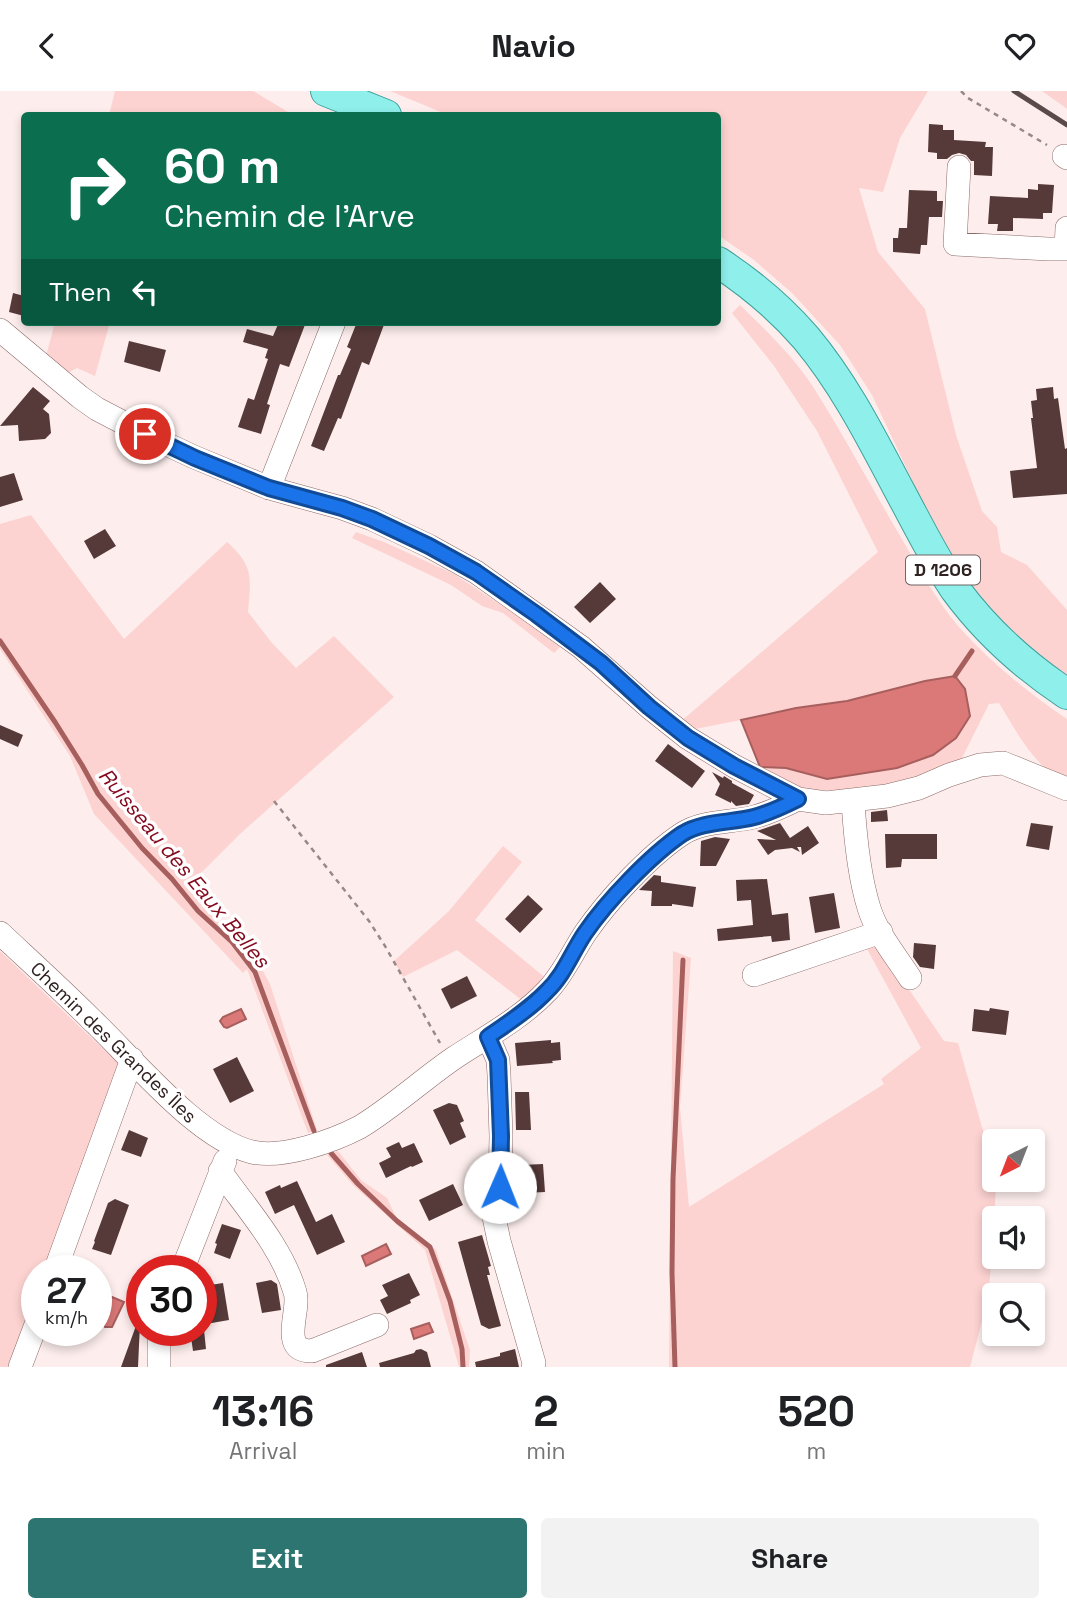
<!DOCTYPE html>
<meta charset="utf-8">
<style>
:root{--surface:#fff;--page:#f2f2f2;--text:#202124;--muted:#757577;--accent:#2c7571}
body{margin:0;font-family:"Space Grotesk",sans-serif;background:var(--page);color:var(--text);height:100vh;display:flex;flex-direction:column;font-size:26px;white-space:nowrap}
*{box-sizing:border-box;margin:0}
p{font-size:23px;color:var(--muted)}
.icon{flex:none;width:38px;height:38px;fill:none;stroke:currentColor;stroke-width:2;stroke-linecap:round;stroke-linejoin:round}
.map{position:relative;height:1276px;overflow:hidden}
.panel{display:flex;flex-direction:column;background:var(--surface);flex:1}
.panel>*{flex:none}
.banner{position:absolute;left:21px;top:21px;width:700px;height:214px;border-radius:7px;box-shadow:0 4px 10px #0003;background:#0b6e4f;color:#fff;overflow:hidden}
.needle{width:46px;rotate:222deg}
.fabs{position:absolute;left:982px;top:1038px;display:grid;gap:14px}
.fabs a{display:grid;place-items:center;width:63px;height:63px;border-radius:7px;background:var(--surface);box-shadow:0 4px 10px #0003;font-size:35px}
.speed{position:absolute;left:21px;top:1164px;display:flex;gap:14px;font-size:35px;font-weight:700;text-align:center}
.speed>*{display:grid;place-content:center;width:91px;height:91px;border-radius:50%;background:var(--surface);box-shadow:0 4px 10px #0003;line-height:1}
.speed small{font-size:18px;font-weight:400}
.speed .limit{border:10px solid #d22;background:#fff;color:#111}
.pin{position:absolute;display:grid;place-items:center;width:60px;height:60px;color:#fff;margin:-30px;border:4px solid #fff;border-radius:50%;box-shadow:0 2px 7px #0007}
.me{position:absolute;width:77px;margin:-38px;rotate:1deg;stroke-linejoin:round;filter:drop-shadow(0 0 5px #0008)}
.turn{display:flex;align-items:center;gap:24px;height:147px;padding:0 28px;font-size:32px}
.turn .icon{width:91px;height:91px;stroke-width:2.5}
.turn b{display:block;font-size:49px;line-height:60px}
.then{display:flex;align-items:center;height:66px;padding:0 28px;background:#0003;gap:14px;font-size:26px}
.eta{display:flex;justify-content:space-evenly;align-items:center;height:119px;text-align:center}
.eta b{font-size:42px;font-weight:600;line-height:49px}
.action{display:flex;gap:14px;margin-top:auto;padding:14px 28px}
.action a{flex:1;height:80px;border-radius:7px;background:var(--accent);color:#fff;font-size:28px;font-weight:600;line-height:80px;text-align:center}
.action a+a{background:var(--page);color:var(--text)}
header{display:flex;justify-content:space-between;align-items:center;height:91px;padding:0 28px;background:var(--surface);font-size:32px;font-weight:600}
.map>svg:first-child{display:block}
</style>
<header><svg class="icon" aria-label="back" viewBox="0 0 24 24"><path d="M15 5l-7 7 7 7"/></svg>Navio<svg class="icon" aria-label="heart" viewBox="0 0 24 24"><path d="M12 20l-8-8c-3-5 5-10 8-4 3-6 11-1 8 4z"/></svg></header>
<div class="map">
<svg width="1067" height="1276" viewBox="0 0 1067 1276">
<rect width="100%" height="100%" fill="#fdeeed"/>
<path fill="#fcd3d1" d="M115,0h138l40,24h-184z
M390,0h538l-28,47 -17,54 -24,-4 19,64 47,57 31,126 26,76 15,16 4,25 26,13 40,45v69l-49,-37 -54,-58 -36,-70 -56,-119 -32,-50 -48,-52 -38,-33 -36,-25v-120h-270z
M1042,0h25v18l-1,-1z
M740,214c28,27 57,55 77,88 30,48 57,99 86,148 17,29 33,59 55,85 32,36 69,66 109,93v63c-33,-14 -50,-50 -68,-79l-10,1 -28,56 -54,23 -60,7h-40l-43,-16 -4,-7 26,1 41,11 70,-11 73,-52 -5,-27 -11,-13 -28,5 -79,20 -51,7 -55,12 -51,10 -11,-7 199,-171 -61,-121 -43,-65 -42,-53z
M55,231h55l-15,54 -18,-8 -13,7 -19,-15z
M31,424l93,124 103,-97c27,24 24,36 21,70l24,31 24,25 38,-32 60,61 -154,137 -52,52 11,17 35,28 22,27 14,26 47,146 -9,3 -61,-164 -4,4 -149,-159 -24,-58 -70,-107v-125z
M356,441l28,10 70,32 62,41 44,32 -6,6 -51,-40 -21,-7 -31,-21 -99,-47z
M503,755l19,16 -47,58 73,60 -25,21 -66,-51 -54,27 -9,-16 55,-50z
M879,854l65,96 14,2 36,126v10l2,1 -2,52 -6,66 -18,69h-301l4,-416 18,7 -11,149 9,100 184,-116 11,-7 -3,-5 40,-31 -54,-99z
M0,860l119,113 -73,206 -9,1v26l-26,70h-11z
M338,1060l23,29 26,18 9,19 40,33 34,100 -1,17h-10l-34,-117 -72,-65 -26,-30z"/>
<path fill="#db7978" stroke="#a75f5e" stroke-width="2" d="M955,585l10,13 5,27 -14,22 -23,17 -36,13 -70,11 -41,-11 -26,-1 -19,-47 55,-12 51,-7 78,-20z
M241,918l5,10 -19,9 -3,-1 -4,-6 3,-4z
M386,1153l5,10 -25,12 -4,-10z
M112,1206l12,5 -12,25h-7l-4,-6z
M429,1232l4,9 -19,7 -3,-10z"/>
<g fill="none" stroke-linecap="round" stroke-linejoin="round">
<path stroke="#a75f5e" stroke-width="5" d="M0,550l55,81 27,43 16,29 44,54 30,31 26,32 34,31 23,30 59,159
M955,585l17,-25
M331,1062l27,31 39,37 33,26 20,54 12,48 1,18
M675,1276l-3,-94 1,-94 10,-219"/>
</g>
<path fill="#563a39" d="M929,33l14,1v5h11v10l32,2 -1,5h8l-1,29 -18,-1v-14h-3l-5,-6 -7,-2 -7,2 -5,4h-10v-6l-9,-1z
M1038,93l16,1 -2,28h-9v6l-30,-1v13h-16l1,-7h-10l2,-28 38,2v-9l10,1z
M909,99l28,1v10h6l-1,16h-13l-2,28h-6l-1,9 -27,-2v-14h5l1,-10h8z
M13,202l11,3v20l-15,-4z
M279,231h27l-17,45 -9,-3 -13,40 3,1 -9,29 -23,-7 10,-29 6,2 14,-41 -3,-1 3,-9 -25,-7 4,-13 26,7z
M357,231h28l-16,43 -7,-3 -21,57 -3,-1 -14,33 -13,-5 27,-71h2l11,-26 -4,-2z
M129,250l37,9 -6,22 -36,-10z
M33,296l17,14 -7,8 6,5 2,19 -6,6 -26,2 -1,-16 -18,1z
M1053,296l1,12 4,-1 7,51 2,-1v46l-54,4 -3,-27 27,-3 -6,-50h2l-2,-17 6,-1 -1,-11z
M14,382l9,27 -23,7v-30z
M105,438l11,17 -22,13 -10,-18z
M600,491l16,17 -26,24 -16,-16z
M0,634l23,10 -5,12 -18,-8z
M668,653l37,27 -13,17 -37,-27z
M712,681l11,6 1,-2 8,5v2l22,12 -5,9 -13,2 -5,-5v2l-16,-8 5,-11z
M887,719l1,11 -17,1v-10z
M780,732l10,15 18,-12 11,17 -17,12 -1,-8h-4l3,5 -8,-4 -17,2 -7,5 -11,-16 19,1 -19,-9z
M1031,732l22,3 -4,24 -23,-4z
M885,743h52v25h-35l-1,8 -15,1z
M715,746l15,2 -14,27h-16l1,-25z
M654,784l7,1v6l35,5 -3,20 -21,-3v2h-21l1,-15 -13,-1z
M767,788l5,36 16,-2 2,27 -18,2 -1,-6 -53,5 -1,-12 36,-4 -2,-25 -14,1 -1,-21z
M834,802l6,35 -25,5 -6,-36z
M528,804l15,14 -23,24 -15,-14z
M914,852l22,2 -2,24 -14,-2 -7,-10z
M467,885l10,20 -26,13 -10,-20z
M990,917l19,3 -3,24 -34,-4 2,-22 15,2z
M551,949v3l9,-1 1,18 -9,1 1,2 -36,3 -2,-23z
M237,966l17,34 -24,12 -17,-34z
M515,1001h14l2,38h-15z
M449,1012l8,2 7,16 -4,2 6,14 -16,8 -17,-35z
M129,1039l19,8 -7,19 -20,-7z
M399,1051l3,6 12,-5 9,19 -11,5 -1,-1 -25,12 -7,-15 12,-6 -5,-9z
M543,1073l2,28 -21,1 -2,-28z
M297,1090l19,41 16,-8 13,28 -28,13 -23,-50 -19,9 -10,-22 15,-7 1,3z
M453,1093l10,21 -34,16 -10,-21z
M115,1108l14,6 -18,50 -19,-6 3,-7 -1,-1 14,-38z
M222,1133l19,6 -11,29 -16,-6 3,-9 -2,-1z
M482,1144l9,31 -3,1 2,8h-3l14,51 -12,3 -8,-4 -23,-83z
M409,1182l11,22 -10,5 1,3 -24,11 -7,-14 8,-4 -6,-11z
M271,1189l6,4 4,26 -19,3 -6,-30z
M223,1192l6,37 -23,4 -3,-21h2l1,-3 -2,-14z
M137,1232l3,1 -2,43h-17z
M190,1239h14l2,19 -13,2z
M421,1258l6,3 4,15h-51l-1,-4 35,-10 2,-3z
M515,1258l4,18h-43l-1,-5 25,-6v-3z
M362,1261l5,15h-41v-2z"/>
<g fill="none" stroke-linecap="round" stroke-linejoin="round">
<defs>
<path id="minor" d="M1064,65l3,2
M959,76l-4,77 93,5h18l1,-21
M0,239l80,67 17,12 48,25 49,23 75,31 73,20 30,11 57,27 47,26 105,75 68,60 39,31 46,28 64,33 28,4 61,-7 32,-8 30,-13 31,-10 23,-2 64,26
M269,397l65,-166
M853,710c2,34 6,75 16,107 8,26 27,48 41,70
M0,842c31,29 63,58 93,88 41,39 105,118 159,131 31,7 81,-11 108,-25 33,-20 62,-47 94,-69 32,-21 68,-40 94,-68 16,-17 25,-39 38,-58 22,-32 64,-77 96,-98 21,-14 49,-11 72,-17 15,-4 30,-11 44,-18
M754,884l127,-43
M488,946l10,23 1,15 2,61 -1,51 -6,30 5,24 35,122 -1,4
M220,1080c27,38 62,76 75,121 6,19 -17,59 17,59l65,-26
M55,1180l77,-212
M182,1180l43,-110
M20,1276l17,-45
M159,1276v-37"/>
<path id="major" d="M326,0l60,24
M718,171c32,21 63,47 88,76 41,49 69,107 99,163 16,30 31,60 50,88 30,41 70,77 112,105"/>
</defs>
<use href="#minor" stroke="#8a6a69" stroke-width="24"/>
<use href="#major" stroke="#3da19b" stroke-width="32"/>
<path stroke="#978988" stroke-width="2.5" stroke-dasharray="5 5" stroke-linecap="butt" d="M961,0l7,7 79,47
M274,710l95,120 16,25 55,97"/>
<use href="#minor" stroke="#fff" stroke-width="23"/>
<use href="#major" stroke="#8fefeb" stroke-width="30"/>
<path stroke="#584b4a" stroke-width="5" d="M1014,0l53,34"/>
</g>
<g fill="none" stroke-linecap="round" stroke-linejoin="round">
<defs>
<path id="route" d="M145,343l50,24 74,30 73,20 30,11 57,27 47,26 60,42 65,49 48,44 39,31 46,28 64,33c-14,7 -29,14 -44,18 -24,6 -51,4 -72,17 -32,22 -75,67 -97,99 -13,19 -21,42 -38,58 -17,18 -39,32 -59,46l10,23 3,76 -1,51"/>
</defs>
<use href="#route" stroke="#114b97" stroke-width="18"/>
<use href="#route" stroke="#1a73e8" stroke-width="12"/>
</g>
<g text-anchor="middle" stroke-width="7" stroke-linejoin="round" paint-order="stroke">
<rect fill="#fff" stroke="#6d6464" stroke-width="2" x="906" y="464.5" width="74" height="29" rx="5"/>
<g font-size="18" font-weight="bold" fill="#2f2221">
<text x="943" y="485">D 1206</text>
</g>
<g font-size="19" fill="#2f2221" stroke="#fff">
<text transform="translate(114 951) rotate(44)" y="7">Chemin des Grandes Îles</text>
</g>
<g font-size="21" font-style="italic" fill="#84091d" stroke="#fff">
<text transform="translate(184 777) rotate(50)" y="7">Ruisseau des Eaux Belles</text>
</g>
</g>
</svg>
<div class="fabs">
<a><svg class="needle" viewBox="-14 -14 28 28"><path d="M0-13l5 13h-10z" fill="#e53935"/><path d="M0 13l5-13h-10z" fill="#757577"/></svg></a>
<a><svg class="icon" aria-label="sound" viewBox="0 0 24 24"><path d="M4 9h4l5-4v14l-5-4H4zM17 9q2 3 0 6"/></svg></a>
<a><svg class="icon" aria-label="search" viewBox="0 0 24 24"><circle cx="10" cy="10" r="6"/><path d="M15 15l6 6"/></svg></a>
</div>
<div class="speed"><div>27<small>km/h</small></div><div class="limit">30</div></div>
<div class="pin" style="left:145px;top:343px;background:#d93025"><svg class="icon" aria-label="arrive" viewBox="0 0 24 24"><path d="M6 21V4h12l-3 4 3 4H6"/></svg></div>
<svg class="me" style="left:500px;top:1096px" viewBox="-20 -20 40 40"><circle r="19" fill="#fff"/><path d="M0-13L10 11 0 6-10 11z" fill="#1a73e8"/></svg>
<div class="banner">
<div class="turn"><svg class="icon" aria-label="right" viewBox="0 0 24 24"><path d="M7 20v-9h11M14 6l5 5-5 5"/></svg><div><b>60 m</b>Chemin de l'Arve</div></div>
<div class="then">Then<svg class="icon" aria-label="left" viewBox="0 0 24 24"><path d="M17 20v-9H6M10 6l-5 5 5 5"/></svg></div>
</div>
</div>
<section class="panel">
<div class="eta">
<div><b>13:16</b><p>Arrival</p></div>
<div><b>2</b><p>min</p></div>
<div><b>520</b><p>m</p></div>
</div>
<div class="action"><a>Exit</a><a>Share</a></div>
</section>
